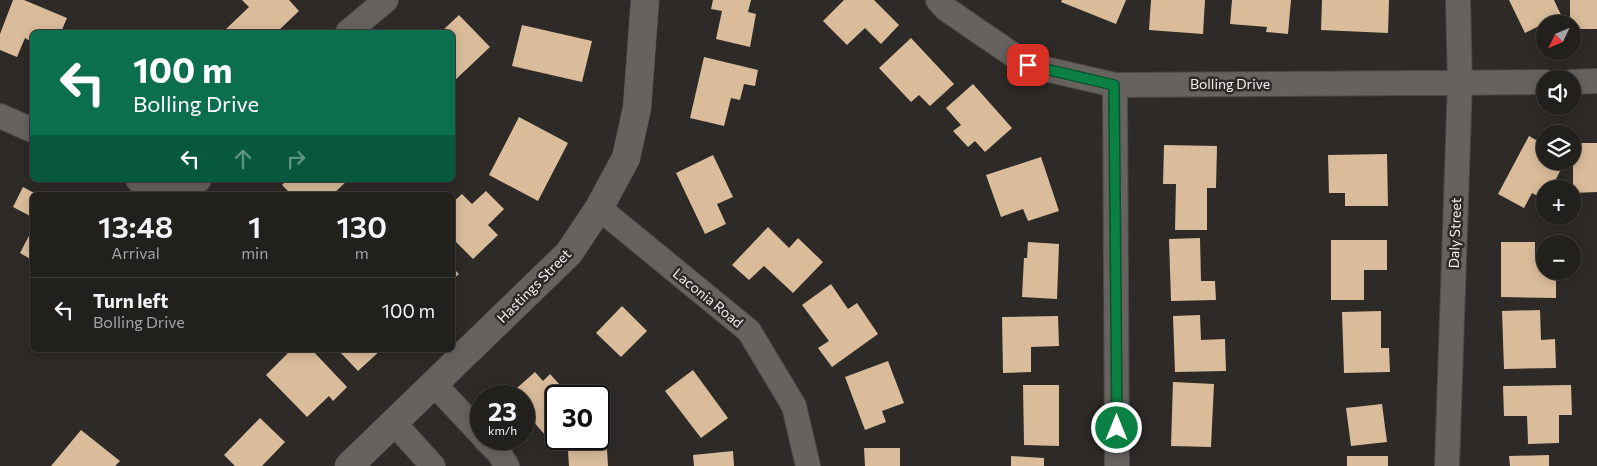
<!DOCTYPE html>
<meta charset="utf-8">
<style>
:root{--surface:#22201d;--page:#2e2d2a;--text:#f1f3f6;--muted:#a2a3a4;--line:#3f3e3b}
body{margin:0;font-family:Commissioner,sans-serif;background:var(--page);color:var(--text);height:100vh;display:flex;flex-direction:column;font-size:19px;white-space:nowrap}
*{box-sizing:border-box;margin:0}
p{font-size:16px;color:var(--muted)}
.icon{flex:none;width:28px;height:28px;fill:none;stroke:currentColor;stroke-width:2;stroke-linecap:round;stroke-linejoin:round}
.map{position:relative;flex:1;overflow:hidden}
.side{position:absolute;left:30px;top:192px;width:425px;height:160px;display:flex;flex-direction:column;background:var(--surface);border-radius:8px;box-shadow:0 2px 12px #0003,0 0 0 1px var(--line)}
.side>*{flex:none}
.hud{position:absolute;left:30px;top:30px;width:425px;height:152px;border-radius:8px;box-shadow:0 2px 12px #0003,0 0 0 1px var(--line);background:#0b6e4f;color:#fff;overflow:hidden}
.needle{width:32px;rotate:226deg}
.controls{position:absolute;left:1536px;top:15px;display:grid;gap:10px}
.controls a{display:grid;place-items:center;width:45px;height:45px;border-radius:50%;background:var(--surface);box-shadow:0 2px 12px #0003,0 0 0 1px var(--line);font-size:25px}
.speed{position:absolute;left:470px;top:385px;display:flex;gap:10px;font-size:25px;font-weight:700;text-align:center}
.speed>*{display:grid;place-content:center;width:65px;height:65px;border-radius:50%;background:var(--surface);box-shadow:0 2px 12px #0003,0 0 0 1px var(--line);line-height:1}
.speed small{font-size:12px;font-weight:400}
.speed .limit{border:2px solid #111;border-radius:8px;background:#fff;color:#111}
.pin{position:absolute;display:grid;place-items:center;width:42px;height:42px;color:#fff;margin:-21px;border-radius:10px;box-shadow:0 2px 8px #0006}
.me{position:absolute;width:55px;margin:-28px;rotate:0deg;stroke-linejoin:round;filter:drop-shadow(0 0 4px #0008)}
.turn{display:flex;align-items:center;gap:18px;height:105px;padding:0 20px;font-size:22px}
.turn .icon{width:65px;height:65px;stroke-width:2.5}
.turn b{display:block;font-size:35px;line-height:42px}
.lanes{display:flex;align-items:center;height:48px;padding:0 20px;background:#0003;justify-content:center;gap:25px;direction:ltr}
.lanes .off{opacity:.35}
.eta{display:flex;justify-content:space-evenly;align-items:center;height:85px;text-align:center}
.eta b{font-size:30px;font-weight:600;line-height:35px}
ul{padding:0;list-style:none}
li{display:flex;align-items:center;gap:15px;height:65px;padding:0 20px;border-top:1px solid var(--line)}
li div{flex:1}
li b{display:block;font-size:19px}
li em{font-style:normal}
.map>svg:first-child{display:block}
</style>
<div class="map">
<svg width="1597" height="466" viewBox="0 0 1597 466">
<rect width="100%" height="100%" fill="#2d2a27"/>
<path fill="#dabc9a" d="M13,0h11l43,18 -6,14h-29v10l-7,-4 -8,19 -17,-7v-16z
M242,0h47l10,11 -22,21h-48l-3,-3 23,-22z
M713,0h38l-3,12 8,2 -6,33 -34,-8 6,-28 -11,-2z
M844,0h30l25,25 -18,19 -16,-16 -18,17 -24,-24z
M1062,0h64l-10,24 -55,-22z
M1151,0h54l-2,34 -54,-4z
M1232,0h59l-3,34 -22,-2 1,-5 -37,-3z
M1322,0h67l-1,33 -67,-3z
M1509,0h45l7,15 -36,18z
M1570,0h27v29h-25v-5h-2z
M459,15l31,32 -38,36v-51h-11z
M522,25l70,16 -10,41 -70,-16z
M911,38l43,46 -24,22 -11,-11 -8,7 -32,-34z
M704,57l54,13 -3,16 -11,-2 -4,16 -9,-2 -7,28 -34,-8z
M973,84l39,44 -27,24 -10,-11 -7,6 -15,-16 8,-6 -15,-17z
M519,117l49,26 -30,58 -49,-26z
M1529,136l16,9v16h8l-2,5 9,5 -9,18h-6v11l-13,-7 -8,15 -26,-14z
M1573,143h24v49l-24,1z
M1164,145l53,1 -1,42h-9v42h-32l1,-46h-13z
M1387,154l1,52h-43v-13h-16l-1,-38z
M713,155l20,42 -16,7 9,20 -21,10 -29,-61z
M1041,157l18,54 -31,10 -5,-12 -22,8 -15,-42z
M287,180h61l-16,15h-40l-10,-10z
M23,187l15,8h-6v22l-19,-10z
M486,191l18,18 -16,16 10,10 -25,24 -21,-21v-35l10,-9 10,10z
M768,227l21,21 9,-10 25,24 -30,31 -29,-27 -15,14 -17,-15z
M32,230v30l-12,-7z
M1200,238l1,43h14l1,19 -45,1 -2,-62z
M1331,240h56v30h-23v30h-33z
M1028,242l31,2 -2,55 -35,-2 2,-39h3z
M1501,242h34v16h10v13h11v27l-55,-1z
M452,267l7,7 -7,6z
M831,284l17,25 9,-6 21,31 -46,33 -14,-19 11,-7 -27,-36z
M622,306l25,25 -26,26 -25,-24z
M1540,310l1,30 14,-1 1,29 -52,1 -2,-58z
M1381,311v37h8l1,24 -46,1 -2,-61z
M1200,315l1,25 24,-1 1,32 -51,1 -2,-56z
M1058,316l1,30 -28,1v25l-28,1 -1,-56z
M291,350h21l35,37 -14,14 -4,-5 -22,21 -41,-42z
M338,350h43l-23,21z
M888,361l16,42 -22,8 4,11 -21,8 -20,-53z
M693,370l35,48 -27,20 -36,-47z
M535,372l8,9 7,-7 20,22h-14v43h3l-6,5 -29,-33v-15l-15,-1z
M1173,382l41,2 -3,63 -40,-1z
M1023,385h36v61l-35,-1z
M1571,385l1,30h-13v28l-31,1 -1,-28h-23l-1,-30z
M1382,404l5,38 -36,4 -5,-38z
M260,418l25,24 -23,24h-27l-11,-11z
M81,430l39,31 -5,5h-64z
M864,448h36v18h-35z
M607,449l1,17h-39l-1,-15z
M733,451l1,15h-40l-1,-11z
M1549,455v11h-39l-1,-10z
M1011,456l33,2v8h-33z
M1347,456h41v10h-41z"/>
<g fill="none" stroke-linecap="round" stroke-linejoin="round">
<defs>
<path id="minor" d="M938,0l8,9 82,56 87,20 430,-3
M348,32l38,-32
M1572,82l25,-1
M1115,85l2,381
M0,116l32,14
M138,180l34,15 27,-15
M599,208l150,123 45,75 14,60
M434,384l47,50
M394,423l39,43
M485,439l14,14 8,13
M1447,466l13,-384 -2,-82"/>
<path id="tertiary" d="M349,466l220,-213 30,-45 27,-50 11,-50 8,-108"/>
</defs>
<use href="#minor" stroke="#4b4845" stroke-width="26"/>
<use href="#tertiary" stroke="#4b4845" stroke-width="29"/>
<use href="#minor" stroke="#66635f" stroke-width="24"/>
<use href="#tertiary" stroke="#66635f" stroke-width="28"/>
</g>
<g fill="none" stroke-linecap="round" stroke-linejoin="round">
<defs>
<path id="route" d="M1028,65l86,20 3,343"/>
</defs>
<use href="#route" stroke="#07532c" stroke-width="12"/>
<use href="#route" stroke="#0b8043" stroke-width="9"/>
</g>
<g text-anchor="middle" stroke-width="5" stroke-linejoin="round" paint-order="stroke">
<g font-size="14" fill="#f1efed" stroke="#2d2a27">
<text x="1230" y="89">Bolling Drive</text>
<text transform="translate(1455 233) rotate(-88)" y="5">Daly Street</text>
<text transform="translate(534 286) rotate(-45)" y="5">Hastings Street</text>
<text transform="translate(708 298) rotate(39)" y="5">Laconia Road</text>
</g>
</g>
</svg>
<div class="controls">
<a><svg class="needle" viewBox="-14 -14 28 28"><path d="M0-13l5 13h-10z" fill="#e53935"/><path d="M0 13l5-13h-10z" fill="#a2a3a4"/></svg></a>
<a><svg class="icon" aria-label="sound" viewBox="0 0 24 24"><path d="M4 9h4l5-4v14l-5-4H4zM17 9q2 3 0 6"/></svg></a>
<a><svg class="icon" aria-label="layers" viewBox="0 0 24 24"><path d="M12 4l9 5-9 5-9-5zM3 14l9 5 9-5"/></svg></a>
<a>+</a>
<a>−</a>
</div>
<div class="speed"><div>23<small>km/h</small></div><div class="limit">30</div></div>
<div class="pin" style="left:1028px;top:65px;background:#d93025"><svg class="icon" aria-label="arrive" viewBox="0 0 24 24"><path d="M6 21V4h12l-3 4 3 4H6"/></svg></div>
<svg class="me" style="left:1117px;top:428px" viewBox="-20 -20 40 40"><circle r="17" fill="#0b8043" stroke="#fff" stroke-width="3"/><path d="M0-11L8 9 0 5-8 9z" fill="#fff"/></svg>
<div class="hud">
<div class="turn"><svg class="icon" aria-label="left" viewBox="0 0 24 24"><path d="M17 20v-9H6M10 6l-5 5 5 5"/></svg><div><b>100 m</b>Bolling Drive</div></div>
<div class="lanes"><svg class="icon" aria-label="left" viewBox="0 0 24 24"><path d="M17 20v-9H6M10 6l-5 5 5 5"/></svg><svg class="icon off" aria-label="ahead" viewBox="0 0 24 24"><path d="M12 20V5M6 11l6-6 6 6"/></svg><svg class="icon off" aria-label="right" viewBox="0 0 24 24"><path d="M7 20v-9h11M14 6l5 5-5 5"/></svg></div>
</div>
<section class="side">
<div class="eta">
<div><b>13:48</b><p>Arrival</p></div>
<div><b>1</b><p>min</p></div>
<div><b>130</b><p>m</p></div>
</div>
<ul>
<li><svg class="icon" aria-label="left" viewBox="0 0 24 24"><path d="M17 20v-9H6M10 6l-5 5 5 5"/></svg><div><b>Turn left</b><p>Bolling Drive</p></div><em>100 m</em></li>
</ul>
</section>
</div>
